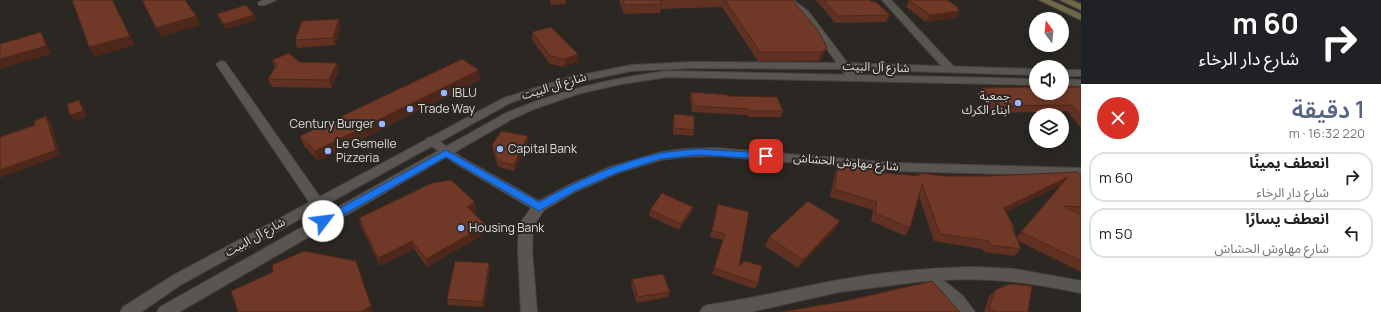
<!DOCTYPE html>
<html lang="ar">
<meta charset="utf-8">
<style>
:root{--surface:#fff;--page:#f6f6f6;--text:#222;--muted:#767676;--line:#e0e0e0;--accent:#576585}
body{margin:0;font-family:Manrope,"Noto Sans Arabic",sans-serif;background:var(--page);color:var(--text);direction:rtl;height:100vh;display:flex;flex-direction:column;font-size:15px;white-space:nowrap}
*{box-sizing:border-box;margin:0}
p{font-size:13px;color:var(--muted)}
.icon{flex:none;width:22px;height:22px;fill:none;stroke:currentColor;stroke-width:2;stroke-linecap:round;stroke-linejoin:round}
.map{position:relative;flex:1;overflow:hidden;direction:ltr}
.side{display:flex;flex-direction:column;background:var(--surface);width:300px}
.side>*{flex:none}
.top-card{background:#202124;color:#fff;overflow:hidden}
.needle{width:26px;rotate:345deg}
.tools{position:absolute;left:1029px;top:12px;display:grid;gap:8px}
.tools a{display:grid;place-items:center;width:40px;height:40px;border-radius:50%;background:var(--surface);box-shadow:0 2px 10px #0003;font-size:20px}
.pin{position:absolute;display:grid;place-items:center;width:34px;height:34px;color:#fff;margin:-17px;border-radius:8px;box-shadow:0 2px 6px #0006}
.me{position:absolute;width:44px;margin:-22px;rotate:60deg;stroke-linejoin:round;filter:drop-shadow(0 0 3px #0008)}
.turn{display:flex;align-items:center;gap:14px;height:84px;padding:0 16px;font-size:18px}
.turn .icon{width:52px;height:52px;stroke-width:2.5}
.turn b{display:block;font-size:28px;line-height:34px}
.round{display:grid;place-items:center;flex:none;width:42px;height:42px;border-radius:21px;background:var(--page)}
.summary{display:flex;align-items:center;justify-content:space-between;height:68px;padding:0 16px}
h1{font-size:24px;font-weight:600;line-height:30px;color:var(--accent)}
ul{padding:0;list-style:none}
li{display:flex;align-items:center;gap:12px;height:50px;margin:0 8px 6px;padding:0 8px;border:2px solid var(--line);border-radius:16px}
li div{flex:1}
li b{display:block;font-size:15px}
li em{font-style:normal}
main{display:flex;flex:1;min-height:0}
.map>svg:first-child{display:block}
</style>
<main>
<section class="side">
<div class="top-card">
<div class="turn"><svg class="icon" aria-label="right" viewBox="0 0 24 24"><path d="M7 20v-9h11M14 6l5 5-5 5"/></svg><div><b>60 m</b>شارع دار الرخاء</div></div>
</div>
<div class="summary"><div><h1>1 دقيقة</h1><p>220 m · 16:32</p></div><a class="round" style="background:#d93025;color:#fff"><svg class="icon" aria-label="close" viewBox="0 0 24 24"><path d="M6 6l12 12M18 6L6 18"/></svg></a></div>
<ul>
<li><svg class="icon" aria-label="right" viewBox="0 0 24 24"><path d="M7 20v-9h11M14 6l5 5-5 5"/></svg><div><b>انعطف يمينًا</b><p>شارع دار الرخاء</p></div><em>60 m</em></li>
<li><svg class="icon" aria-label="left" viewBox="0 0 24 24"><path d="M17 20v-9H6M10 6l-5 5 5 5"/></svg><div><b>انعطف يسارًا</b><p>شارع مهاوش الحشاش</p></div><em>50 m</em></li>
</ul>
</section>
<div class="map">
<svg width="1081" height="312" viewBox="0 0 1081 312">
<rect width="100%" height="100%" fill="#2b2723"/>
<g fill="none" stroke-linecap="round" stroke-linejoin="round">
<defs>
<path id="minor" d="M263,0h13l-11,5h-6l-1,-2z
M783,0h10l15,11 50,66 1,2 -1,2h-8l-48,-66z
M882,0h9l63,67 1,2 -1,2h-8z
M221,61l4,1 97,138 2,3 -2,3 -5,2 -5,-2 -96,-142z
M431,137l4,1 26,19 78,44 30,-16 41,-18 51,-15 23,-3 33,-1 177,15 187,5v8l-187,-5 -177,-15 -33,1 -23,3 -43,13 -41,18 -33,19 -11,16 -1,24 5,62h-16l-3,-62 1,-25 12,-17 -78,-46 -28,-21 2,-3z
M972,267l42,2 67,12v12c-48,-10 -88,-16 -138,-13l20,16 12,16h-17l-5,-6 -29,-25 -85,11 -89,20h-50l3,-5 5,-2c44,-6 87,-17 131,-25 44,-8 88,-12 133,-13z"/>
<path id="tertiary" d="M692,62l152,1 192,6v6l-192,-6 -152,-1 -61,3 -58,12 -61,19 -330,182 -41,28h-21l3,-5 49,-31 332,-178 63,-20 64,-13z
M1062,70h19v6h-19z
M668,71l368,8v6l-368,-8 -47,7 -43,10 -44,15 -22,10 -333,193h-22l3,-5 344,-193c53,-23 107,-36 164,-43z
M1062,79l19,1v6l-19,-1z"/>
<path id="secondary" d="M1039,0h11l31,14v6z
M1060,0h11l10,4v6z"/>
</defs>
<use href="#minor" stroke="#484541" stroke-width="2"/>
<use href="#tertiary" stroke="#484541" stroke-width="2"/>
<use href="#secondary" stroke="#484541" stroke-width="2"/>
<use href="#minor" fill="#595550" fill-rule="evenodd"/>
<use href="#tertiary" fill="#595550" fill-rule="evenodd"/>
<use href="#secondary" fill="#6f6946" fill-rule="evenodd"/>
</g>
<path fill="#603022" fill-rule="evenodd" d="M550,0h16v4l-15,1z
M619,0h173l35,47 -4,9 -3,5h-62l-36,-54 -61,2 -1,4 -36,1z
M816,0h54l20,15 -4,7 -51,1z
M909,0l50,8 -3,10 -30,4 -20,-15z
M217,14l39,6 -30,9 -7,-10z
M341,27l-6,18 -38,3 -2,-8z
M532,32l46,22v8l-14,5 -14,-3 -18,-24z
M272,60l27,2 40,9 -8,17 -59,-1 -4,-8 7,-11z
M480,80l-162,81 -14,-15 -4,-10z
M1081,87v41l-14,-17 -72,2 -18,-19 5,-6z
M691,92l37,4 55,15 -2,6h-33l-1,-2 -55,-3 -2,-14z
M674,114l20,16 -1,6 -20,-2v-14z
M528,142l-14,29 -16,-4 -5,-16 -1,-6z
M838,166l35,6 43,4 2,-3 28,3h42l93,-2v40h-2l2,1v57l-63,-31 3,8 -7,7 -30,-4 -2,-3 -48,-8 -15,-45 -9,32 -5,8 -34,-15 2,-11 -43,-13 5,-24zM1061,185l-45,53 -3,-7 2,-2 -9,-17z
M475,202l1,9 -3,1 13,13v8l-59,34 -13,-18 -34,17 -19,-40 -2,-8z
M718,204l21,62 19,17 -3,6 -43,-15 11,-34 -13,-3z
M693,207l-2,6 -12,17 -30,-14 1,-6z
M836,229l-38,39 -33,-22 4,-9z
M490,269l-6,38 -36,-2 -1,-6z
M632,279l38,13 -2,5 -31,6 -6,-18z
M995,290l33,22h-44l5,-16z"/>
<path fill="#4e271b" d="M112,0l23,45 -40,12 -6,-10z
M960,11l-4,7 -30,4 4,-7z
M254,15l2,5 -30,9 -2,-5z
M196,16l4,9 -39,12 -5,-9z
M339,19l2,8 -6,18 -2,-7z
M41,32l5,8 5,14 -51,15v-10z
M827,47l-4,9 -3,5h-2l4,-9z
M578,54v8l-14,5 1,-8z
M337,63l2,8 -8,17 -2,-8z
M479,70l1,10 -162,81 -3,-10z
M79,100l4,6 4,11 -12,4 -5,-6z
M46,116l5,6 9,34 -60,22v-8z
M528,136v6l-14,29v-6z
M1068,177l-7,8 -63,31 6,-8z
M475,202l1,9 -8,4 -1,-8z
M693,207l-2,6 -12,17 2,-6z
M840,221l-4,8 -38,39 5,-8z
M486,225v8l-59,34 -1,-8z
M412,241l2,8 -34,17 -2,-8z
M356,261l17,51h-13z
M489,263l1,6 -6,38 -1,-5z"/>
<path fill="#703827" stroke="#4e271b" d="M72,0h40l18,36 -41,11z
M142,0h43l11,16 -40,12z
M623,0h40h-3l2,4 -37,1z
M725,0h67l25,29 10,18 -3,4 -2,1h-62z
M824,0h46l2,2h4l14,13 -52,1z
M909,0h38l12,8 -2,1 3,2 -30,4z
M246,5l8,10 -30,9 -7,-10z
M339,19l-6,19 -38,2 7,-19z
M551,27l27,27 -13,5 -15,-3 -18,-24z
M41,32l5,14 -46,13v-15z
M289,53l10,9 38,1 -8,17 -61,-1 9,-15 -5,-4z
M462,59l17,11 -164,81 -15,-15z
M1036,87v6h26v-6h19v28l-9,-10 -72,1 -18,-18z
M691,92l37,3v1l49,1 6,14h-33l-1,-2 -56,-3z
M79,100l4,11 -13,4 -3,-11z
M674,114l20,2v14l-20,-2z
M46,116l10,34 -56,20v-33l35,-12 -1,-4z
M501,131l27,5 -14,29 -16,-4 -6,-16z
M838,166l35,3v3l47,4 -2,-3 28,3h42l90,-4 1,2h2v33l-18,-1 18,9v46l-60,-29 47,-55 -64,31 11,21 -3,-2 9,22 -31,-4 -1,-4 -49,-7 -18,-50 -12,44 -35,-15 2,-11 -43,-13z
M451,180l24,22 -8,5 19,18 -60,34 -14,-18 -34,17 -19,-40 73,-35z
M662,193l31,14 -12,17 -31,-14z
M808,201l32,20 -37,39 -34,-23z
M718,204l31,8 -10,54 6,-5 17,5 -4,17 -44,-15 11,-34 -13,-3z
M304,251l52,10 15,45 -11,6h-122l-7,-21 42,-19 -1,-7z
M455,261l34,2 -6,39 -36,-3z
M663,274l7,18 -32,5 -6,-18z
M932,281l28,31h-180l65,-11z
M1010,284l22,2 -4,26h-33l-6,-4 6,-18z"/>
<path fill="#1a73e8" stroke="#114b97" d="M698,149l68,4 5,3 -5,3 -68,-4 -37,4 -44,14 -40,17 -38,21 -93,-54 -119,67h-7l-2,-3 2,-2 126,-69 93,52c38,-21 79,-40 122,-49 12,-2 25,-3 37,-4z"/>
<g fill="#97b6fd" stroke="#2b2723" stroke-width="1.5">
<circle cx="444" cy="93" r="4"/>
<circle cx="1018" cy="103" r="4"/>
<circle cx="410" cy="109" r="4"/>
<circle cx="382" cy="124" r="4"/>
<circle cx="500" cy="149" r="4"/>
<circle cx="328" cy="151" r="4"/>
<circle cx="461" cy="228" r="4"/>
</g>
<g text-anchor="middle" stroke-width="4" stroke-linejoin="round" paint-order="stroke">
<g font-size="12" fill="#dedbd8" stroke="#2b2723">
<text transform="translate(876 67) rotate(2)" y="4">شارع آل البيت</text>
<text transform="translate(554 86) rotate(-17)" y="4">شارع آل البيت</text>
<text transform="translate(846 162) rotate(5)" y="4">شارع مهاوش الحشاش</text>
<text transform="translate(255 237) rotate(-29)" y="4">شارع آل البيت</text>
</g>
<g font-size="12" fill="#dedbd8" stroke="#2b2723" text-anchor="start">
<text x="452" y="97">IBLU</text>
<text x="1010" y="100" text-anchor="end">جمعية<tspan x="1010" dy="14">ابناء الكرك</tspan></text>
<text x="418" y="113">Trade Way</text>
<text x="374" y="128" text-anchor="end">Century Burger</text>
<text x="336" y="148">Le Gemelle<tspan x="336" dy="14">Pizzeria</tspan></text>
<text x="508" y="153">Capital Bank</text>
<text x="469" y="232">Housing Bank</text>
</g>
</g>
</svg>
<div class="tools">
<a><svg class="needle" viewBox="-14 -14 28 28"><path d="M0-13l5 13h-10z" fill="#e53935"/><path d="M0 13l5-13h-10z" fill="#767676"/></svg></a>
<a><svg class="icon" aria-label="sound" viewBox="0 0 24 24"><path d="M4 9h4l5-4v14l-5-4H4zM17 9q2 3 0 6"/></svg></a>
<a><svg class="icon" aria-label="layers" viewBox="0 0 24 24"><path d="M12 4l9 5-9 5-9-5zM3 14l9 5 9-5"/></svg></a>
</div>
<div class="pin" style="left:766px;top:156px;background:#d93025"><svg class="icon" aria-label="arrive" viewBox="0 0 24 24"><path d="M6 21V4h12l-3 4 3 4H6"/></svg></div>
<svg class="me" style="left:323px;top:221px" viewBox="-20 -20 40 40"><circle r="19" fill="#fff"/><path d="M0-13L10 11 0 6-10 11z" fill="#1a73e8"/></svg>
</div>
</main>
